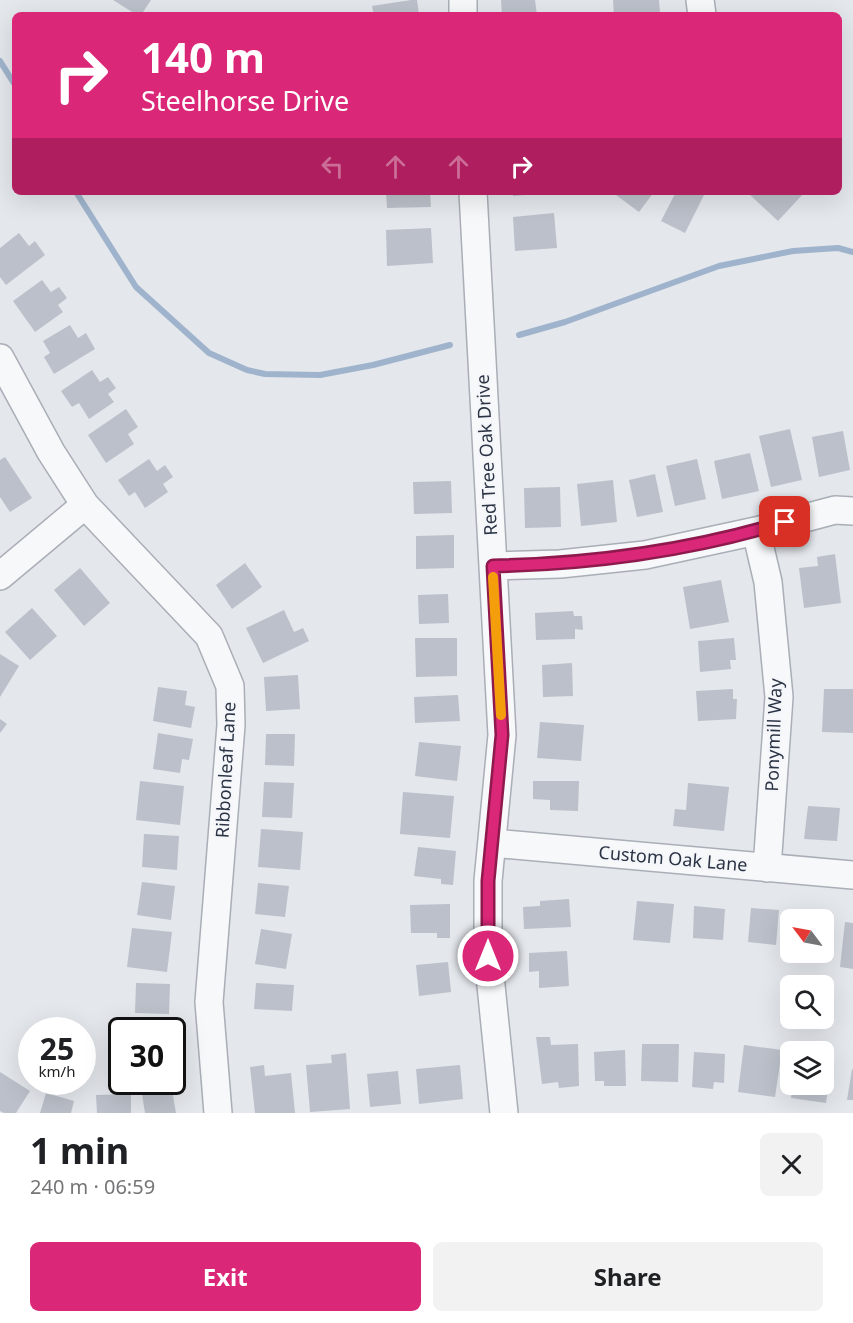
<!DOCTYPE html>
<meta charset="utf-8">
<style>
:root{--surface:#fff;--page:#f2f2f2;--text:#202124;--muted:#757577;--accent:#db2777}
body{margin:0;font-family:"Noto Sans",sans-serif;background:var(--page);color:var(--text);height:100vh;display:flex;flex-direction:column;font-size:22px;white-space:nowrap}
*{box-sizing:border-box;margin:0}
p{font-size:20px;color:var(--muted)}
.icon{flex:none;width:33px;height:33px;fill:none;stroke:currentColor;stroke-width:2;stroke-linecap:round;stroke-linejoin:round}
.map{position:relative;height:1113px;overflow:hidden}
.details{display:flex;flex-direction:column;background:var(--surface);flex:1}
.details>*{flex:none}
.banner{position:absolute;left:12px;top:12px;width:830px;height:183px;border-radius:9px;box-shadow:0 6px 24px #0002;background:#db2777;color:#fff;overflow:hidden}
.needle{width:39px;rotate:302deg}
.controls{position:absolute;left:780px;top:909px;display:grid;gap:12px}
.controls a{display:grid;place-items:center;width:54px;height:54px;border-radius:9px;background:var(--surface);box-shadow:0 6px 24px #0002;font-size:30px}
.speed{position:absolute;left:18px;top:1017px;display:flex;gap:12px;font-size:30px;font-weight:700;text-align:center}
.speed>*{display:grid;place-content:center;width:78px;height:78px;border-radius:50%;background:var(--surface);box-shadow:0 6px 24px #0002;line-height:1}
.speed small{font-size:15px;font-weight:400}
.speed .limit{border:3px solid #111;border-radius:9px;background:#fff;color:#111}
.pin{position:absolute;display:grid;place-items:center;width:51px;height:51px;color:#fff;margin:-26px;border-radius:12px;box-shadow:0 3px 9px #0006}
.me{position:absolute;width:66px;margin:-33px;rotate:0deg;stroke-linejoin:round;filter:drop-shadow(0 0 4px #0008)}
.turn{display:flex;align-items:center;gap:21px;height:126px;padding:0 30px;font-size:27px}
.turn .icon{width:78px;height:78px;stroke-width:2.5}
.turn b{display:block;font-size:42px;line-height:51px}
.lanes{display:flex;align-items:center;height:57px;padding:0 30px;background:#0003;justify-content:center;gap:30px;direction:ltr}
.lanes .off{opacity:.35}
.round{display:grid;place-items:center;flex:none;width:63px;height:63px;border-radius:9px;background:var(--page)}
.headline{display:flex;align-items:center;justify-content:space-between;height:102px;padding:0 30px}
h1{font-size:36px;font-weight:700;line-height:45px}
.cta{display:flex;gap:12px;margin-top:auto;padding:12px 30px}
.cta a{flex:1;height:69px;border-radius:9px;background:var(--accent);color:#fff;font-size:24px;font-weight:700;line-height:69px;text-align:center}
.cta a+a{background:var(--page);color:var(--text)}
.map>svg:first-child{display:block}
</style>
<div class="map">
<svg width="853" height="1113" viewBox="0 0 853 1113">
<rect width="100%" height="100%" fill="#e4e7ec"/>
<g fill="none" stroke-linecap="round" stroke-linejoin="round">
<path stroke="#9fb4cc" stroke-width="6" d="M0,61l15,24
M76,192l60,95 73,66 38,17 18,4 55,1 53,-10 77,-20
M519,335l46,-13 154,-56 74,-15 45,-3 15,4"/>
</g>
<path fill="#bbc0ca" d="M113,0h38l-10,15h-4z
M411,0h6l2,15h-45l-2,-9z
M501,0h34l2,15h-35z
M613,0h46l1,13 -46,2z
M386,192h44l1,15 -44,1z
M513,192h23v2l-23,2z
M612,192h42l-15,20z
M676,192l29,1 -20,40 -24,-12z
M747,192h54l2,2 -25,27z
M554,213l3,35 -42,3 -2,-34z
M431,228l2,35 -46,3 -1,-36z
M19,233l10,13 6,-5 10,14 -39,30 -6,-8v-29z
M42,280l9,12 8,-5 8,11 -9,7 5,7 -28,20 -22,-31z
M70,325l8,13 8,-5 9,16 -41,25 -10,-17 6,-4 -7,-12z
M92,370l8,12 8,-5 8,11 -8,6 6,8 -25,17 -10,-16 -7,4 -11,-16z
M126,409l12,18 -10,7 6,10 -28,19 -18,-28z
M790,429l12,51 -31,7 -12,-51z
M843,431l7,39 -31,7 -7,-40z
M750,453l9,38 -37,8 -8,-38z
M5,457l27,41 -22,14 -10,-15v-37z
M149,459l8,12 8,-6 8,12 -10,7 5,8 -23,16 -10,-16 -6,4 -11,-16z
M697,459l9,40 -31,7 -9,-40z
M655,474l8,38 -26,5 -8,-37z
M613,480l4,42 -36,4 -4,-42z
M451,481l1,32 -38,1 -1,-32z
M560,487l1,40 -36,1 -1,-40z
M454,535v33l-38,1v-33z
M835,554l6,49 -37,5 -5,-40 19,-2 -1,-9z
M245,563l17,24 -30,22 -16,-24z
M80,568l30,35 -26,23 -30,-36z
M721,580l8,42 -39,7 -7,-42z
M448,594l1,29 -30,1 -1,-29z
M32,608l25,28 -27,24 -25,-28z
M284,610l10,22 9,-4 6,13 -46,22 -17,-35z
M573,611l1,5h8l1,14 -8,-1v10l-39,1 -1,-27z
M415,638h42v38l-41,1z
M734,638l2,22h-6l1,9 -31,3 -2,-31z
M0,654l19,12 -19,31z
M572,663l1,33 -30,1 -1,-32z
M298,675l2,34 -34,2 -2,-34z
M158,687l29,4 -2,14 10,2 -4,21 -38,-7z
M733,689v10h4l-1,20 -38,2 -2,-30z
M824,689h29v44l-31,-1z
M458,695l2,26 -45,2 -1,-26z
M0,719l7,5 -7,9z
M540,722l44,3 -3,36 -44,-3z
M158,733l35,6 -4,21 -7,-1 -2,14 -27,-4z
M266,734h29l-1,32 -29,-1z
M419,742l42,4 -4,35 -42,-5z
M140,781l44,5 -4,39 -44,-5z
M533,781h46l-1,30 -28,-1v-10l-17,-1z
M264,782l30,1 -2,35 -30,-1z
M688,783l41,4 -5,44 -51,-5 2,-17 11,1z
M403,792l51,4 -4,42 -50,-4z
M808,806l32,2 -3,33 -33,-2z
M261,829l42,3 -3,38 -42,-3z
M144,834l35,2 -2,34 -35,-3z
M418,847l38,4 -3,34 -12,-1v-5l-27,-3z
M142,882l33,4 -4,34 -34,-5z
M258,883l31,3 -4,31 -30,-3z
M569,899l2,28 -47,2 -1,-22 17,-1v-5z
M637,901l37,3 -4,39 -37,-3z
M450,904v34h-13v-5h-26l-1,-28z
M694,906l31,3 -2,31 -30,-2z
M751,908l28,2 -3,35 -28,-3z
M795,916l19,2v2h-19z
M824,919l8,1 -4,37 -27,-3v-2h23z
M845,922l8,1v46l-13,-2z
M132,928l40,4 -5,40 -40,-5z
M261,929l31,5 -6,35 -31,-5z
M567,951l2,35 -30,2v-17l-10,1v-19z
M448,962l3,30 -32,4 -3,-31z
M136,983l34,1 -1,30 -34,-1z
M256,983l38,2 -2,26 -38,-2z
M536,1037h14l1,8 27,-1 1,42 -20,2 -1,-6 -16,2z
M642,1044h37l-1,38 -37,-1z
M744,1045l38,5 -7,47 -37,-5z
M625,1050l1,36h-22v-5h-9l-1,-29z
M694,1052l31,2 -1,29 -10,-1 -1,7 -21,-2z
M346,1053l4,56 -40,3 -4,-47 26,-2 -1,-8z
M824,1060l8,1 -6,42 -35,-5 2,-14h31z
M264,1065l1,11 26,-3 4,40h-40l-5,-46z
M460,1065l3,34 -44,5 -3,-35z
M852,1069l1,1v30h-6z
M398,1071l3,33 -31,3 -3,-33z
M0,1072l30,19 -14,22h-12l-4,-2z
M172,1090l4,23h-31l-3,-19z
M46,1093l28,8 -3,12h-31z
M131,1094v19h-34l-1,-18z"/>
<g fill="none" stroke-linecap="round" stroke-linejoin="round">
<defs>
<path id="minor" d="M463,0v15
M700,0l2,15
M473,192l29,543 -14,146v75l16,157
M0,358l51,94 34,53 124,131 21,50 1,39 -22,277 9,111
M756,531l12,51 11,115 -12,171
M493,566l67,-2 85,-9 111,-24 79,-21 18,1
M0,576l85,-71
M492,843l361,32"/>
</defs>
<use href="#minor" stroke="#a9aeb7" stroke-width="30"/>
<use href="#minor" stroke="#f7f8fa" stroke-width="27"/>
</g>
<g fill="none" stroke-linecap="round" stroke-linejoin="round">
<defs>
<path id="route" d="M488,956v-75l14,-146 -9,-169c100,-2 196,-15 292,-44"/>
</defs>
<use href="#route" stroke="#8e194d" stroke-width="15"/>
<use href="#route" stroke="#db2777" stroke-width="10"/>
<path stroke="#f59e0b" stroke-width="10" d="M493,577l8,138"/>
</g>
<g text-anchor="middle" stroke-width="4.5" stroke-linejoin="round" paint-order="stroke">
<g font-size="18" fill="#2b3445" stroke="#f4f6f9">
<text transform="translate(487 455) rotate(-93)" y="6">Red Tree Oak Drive</text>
<text transform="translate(774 735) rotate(-88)" y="6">Ponymill Way</text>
<text transform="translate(226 770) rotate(-87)" y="6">Ribbonleaf Lane</text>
<text transform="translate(673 859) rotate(5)" y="6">Custom Oak Lane</text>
</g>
</g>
</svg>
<div class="controls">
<a><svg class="needle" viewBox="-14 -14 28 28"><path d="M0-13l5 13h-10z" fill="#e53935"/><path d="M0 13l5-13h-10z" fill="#757577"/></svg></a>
<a><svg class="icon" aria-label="search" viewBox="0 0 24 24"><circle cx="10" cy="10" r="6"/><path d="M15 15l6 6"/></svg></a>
<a><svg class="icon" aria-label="layers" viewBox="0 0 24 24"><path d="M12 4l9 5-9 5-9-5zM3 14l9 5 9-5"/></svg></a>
</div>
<div class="speed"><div>25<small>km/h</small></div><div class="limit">30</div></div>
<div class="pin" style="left:785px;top:522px;background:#d93025"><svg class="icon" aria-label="arrive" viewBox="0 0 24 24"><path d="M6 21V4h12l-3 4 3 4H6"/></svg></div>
<svg class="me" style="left:488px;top:956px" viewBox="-20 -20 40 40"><circle r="17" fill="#db2777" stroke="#fff" stroke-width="3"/><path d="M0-11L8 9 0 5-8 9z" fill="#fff"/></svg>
<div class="banner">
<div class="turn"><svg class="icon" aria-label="right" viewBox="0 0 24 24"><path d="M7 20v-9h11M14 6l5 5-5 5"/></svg><div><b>140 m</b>Steelhorse Drive</div></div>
<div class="lanes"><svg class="icon off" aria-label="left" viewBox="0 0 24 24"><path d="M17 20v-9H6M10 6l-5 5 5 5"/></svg><svg class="icon off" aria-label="ahead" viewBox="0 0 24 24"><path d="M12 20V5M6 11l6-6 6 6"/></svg><svg class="icon off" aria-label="ahead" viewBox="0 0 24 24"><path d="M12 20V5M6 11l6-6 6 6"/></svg><svg class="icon" aria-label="right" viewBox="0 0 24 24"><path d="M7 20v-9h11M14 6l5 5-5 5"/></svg></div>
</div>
</div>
<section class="details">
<div class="headline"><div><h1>1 min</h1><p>240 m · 06:59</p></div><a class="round"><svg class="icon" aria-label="close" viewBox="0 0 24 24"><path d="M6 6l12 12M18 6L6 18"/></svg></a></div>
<div class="cta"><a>Exit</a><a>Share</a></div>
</section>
